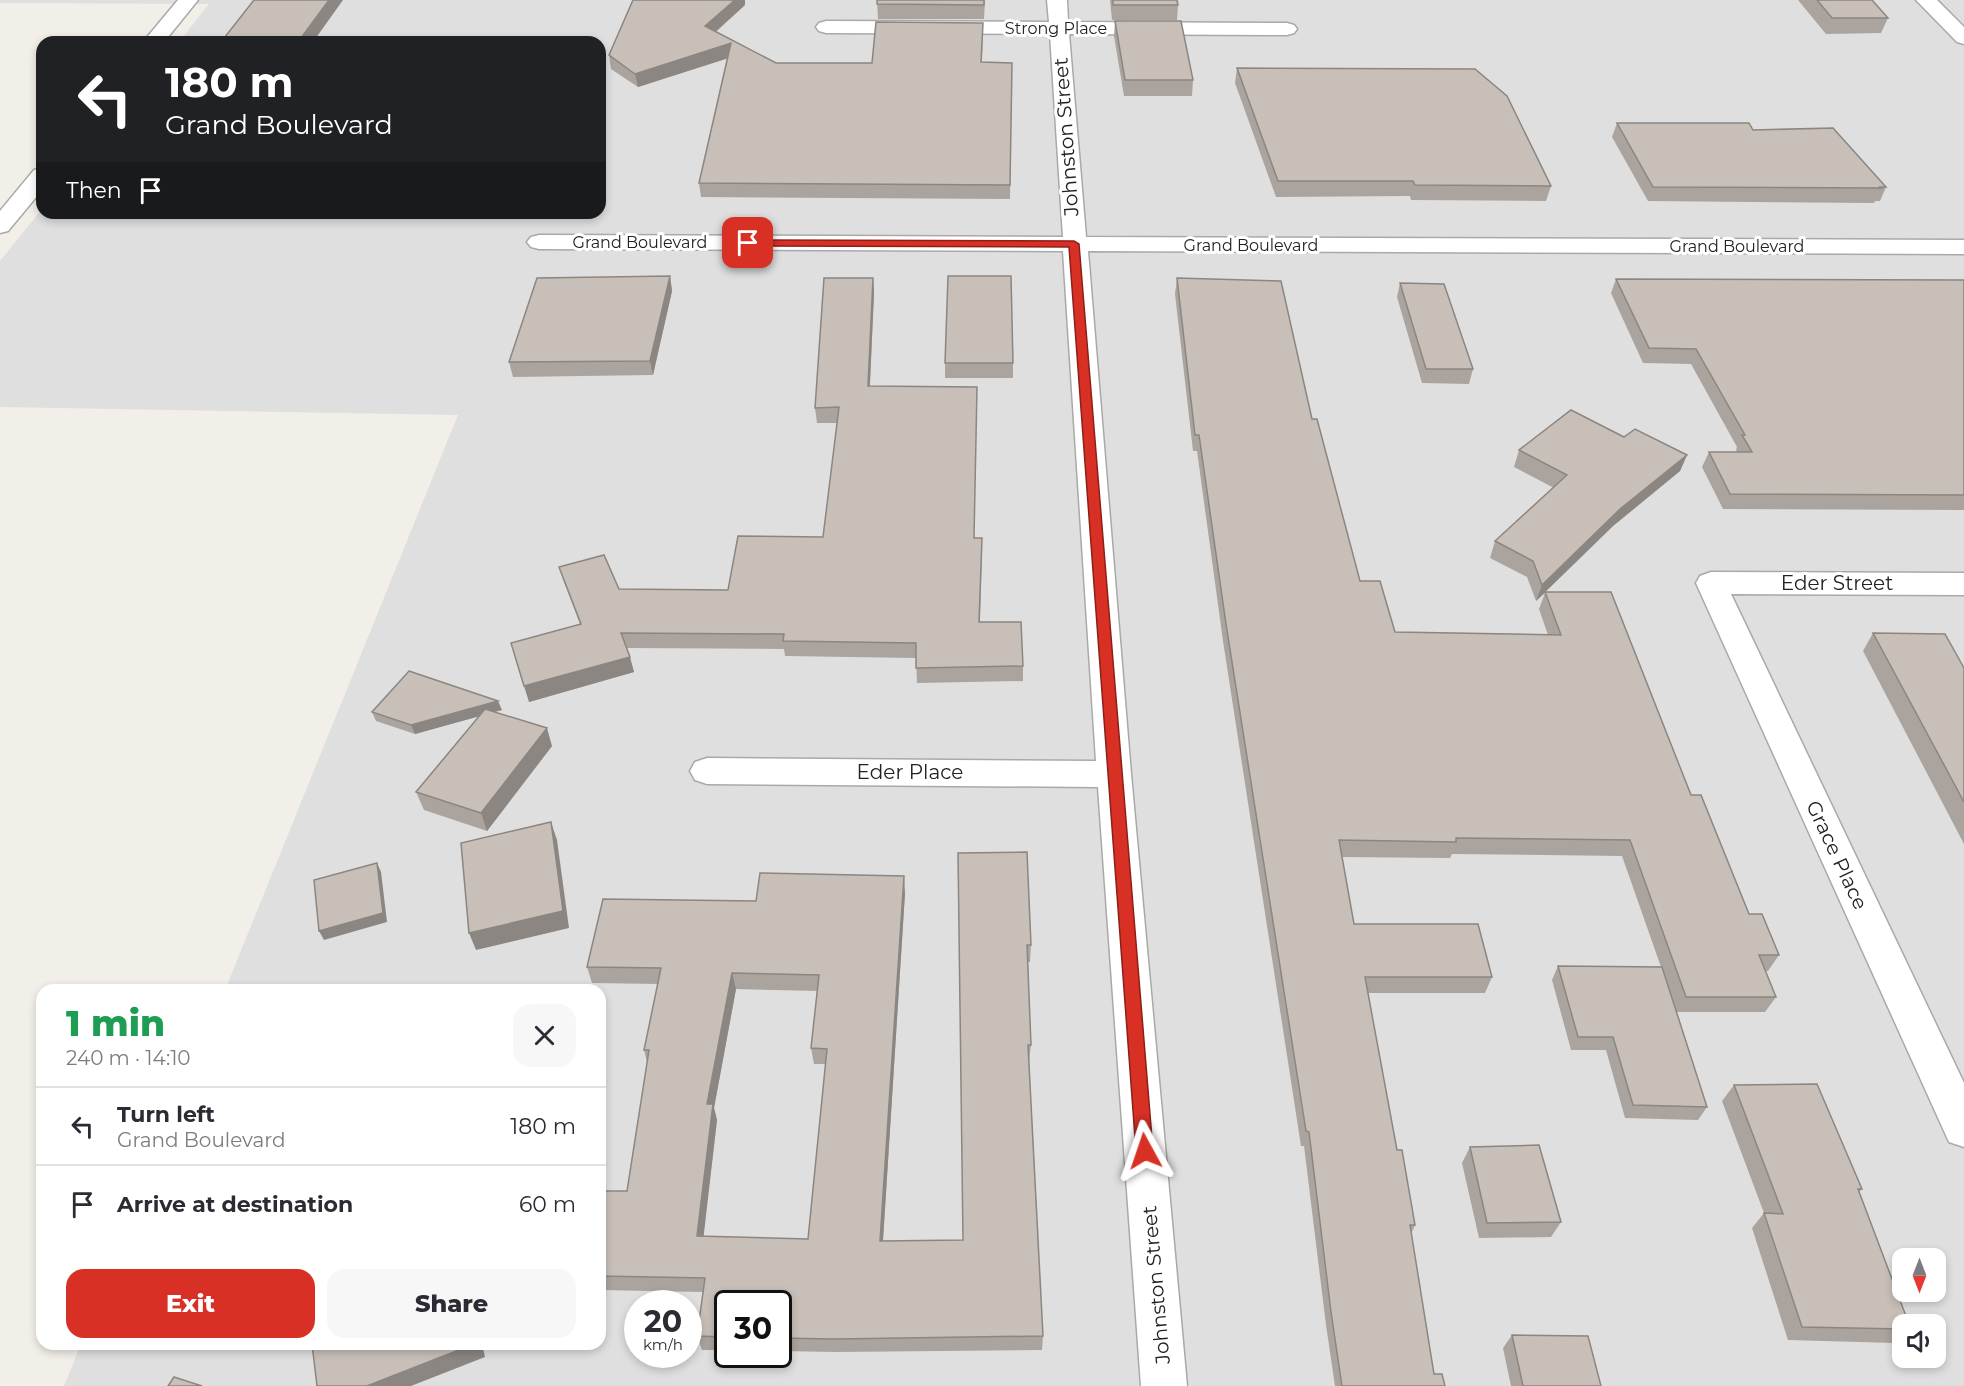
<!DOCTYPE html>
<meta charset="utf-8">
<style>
:root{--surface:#fff;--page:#f7f7f7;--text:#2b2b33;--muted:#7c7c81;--line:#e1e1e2;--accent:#d93025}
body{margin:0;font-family:Montserrat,sans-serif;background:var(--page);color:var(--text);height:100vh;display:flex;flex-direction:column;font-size:22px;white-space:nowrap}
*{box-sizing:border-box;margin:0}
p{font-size:20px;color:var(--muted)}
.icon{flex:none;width:33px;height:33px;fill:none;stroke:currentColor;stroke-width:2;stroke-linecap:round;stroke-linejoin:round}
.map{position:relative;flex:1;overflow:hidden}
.panel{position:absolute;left:36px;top:984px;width:570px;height:366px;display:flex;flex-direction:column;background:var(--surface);border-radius:18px;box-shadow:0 3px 9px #0003}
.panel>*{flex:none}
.guide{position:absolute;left:36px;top:36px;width:570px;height:183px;border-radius:18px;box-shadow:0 3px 9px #0003;background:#202124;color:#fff;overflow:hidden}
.needle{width:39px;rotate:180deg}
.fabs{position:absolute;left:1892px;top:1248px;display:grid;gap:12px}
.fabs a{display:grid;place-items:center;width:54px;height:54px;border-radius:12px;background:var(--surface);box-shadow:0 3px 9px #0003;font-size:30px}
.speed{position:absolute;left:624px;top:1290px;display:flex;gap:12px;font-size:30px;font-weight:700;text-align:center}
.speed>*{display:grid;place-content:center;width:78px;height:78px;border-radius:50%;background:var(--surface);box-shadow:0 3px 9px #0003;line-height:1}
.speed small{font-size:15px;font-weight:400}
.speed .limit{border:3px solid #111;border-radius:9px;background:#fff;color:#111}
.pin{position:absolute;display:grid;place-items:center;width:51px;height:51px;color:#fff;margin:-26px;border-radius:12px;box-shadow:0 3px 9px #0006}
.me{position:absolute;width:66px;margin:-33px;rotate:355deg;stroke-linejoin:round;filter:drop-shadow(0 0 4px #0008)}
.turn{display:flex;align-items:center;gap:21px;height:126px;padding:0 30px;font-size:27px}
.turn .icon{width:78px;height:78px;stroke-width:2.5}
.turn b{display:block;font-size:42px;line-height:51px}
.then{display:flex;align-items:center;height:57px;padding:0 30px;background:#0003;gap:12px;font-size:22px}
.round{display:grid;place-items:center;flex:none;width:63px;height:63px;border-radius:18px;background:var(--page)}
.head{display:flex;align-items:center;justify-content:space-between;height:102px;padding:0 30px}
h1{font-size:36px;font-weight:800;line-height:45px;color:#1e9e55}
.primary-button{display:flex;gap:12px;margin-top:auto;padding:12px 30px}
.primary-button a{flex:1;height:69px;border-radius:18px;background:var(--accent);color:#fff;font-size:24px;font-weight:800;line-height:69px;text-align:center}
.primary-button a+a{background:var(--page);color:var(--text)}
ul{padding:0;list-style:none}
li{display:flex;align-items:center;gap:18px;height:78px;padding:0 30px;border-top:2px solid var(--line)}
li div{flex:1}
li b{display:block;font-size:22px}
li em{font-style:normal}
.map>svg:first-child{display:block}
</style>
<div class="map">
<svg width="1964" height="1386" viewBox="0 0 1964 1386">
<rect width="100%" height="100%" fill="#f2efe9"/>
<path fill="#e0dfdf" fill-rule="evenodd" d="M0,0h1964v1386h-1900l17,-42h519v-354h-375l233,-575 -458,-8v-146l42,-52v4h558v-171h-421l30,-38 -209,-1zM1902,1258h33v34h-33zM638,1304h50v50h-50zM728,1304h50v50h-50zM1902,1324h33v34h-33z"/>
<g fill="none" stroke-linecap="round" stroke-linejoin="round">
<defs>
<path id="minor" d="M178,0h20l-34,42h-21z
M1047,0h20l1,22 219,1 7,2 3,4 -3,4 -7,2 -218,-1 17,203 878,3v14l-876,-3 43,523 56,612h-46l-43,-599 -391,-3 -12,-4 -5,-9 5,-9 12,-4 389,3 -33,-510 -524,-2 -8,-2 -4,-5 4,-5 8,-2 524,2 -13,-203 -224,-1 -7,-2 -3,-4 3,-4 7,-2 223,1z
M1916,0h21l27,27v17l-7,-2z
M42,168v22l-34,41 -8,2v-22l34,-41z
M1711,572l253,1v22l-233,-1 233,489v64l-15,-5 -253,-559 4,-7z"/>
</defs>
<use href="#minor" stroke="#a9a9a9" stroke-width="3"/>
<use href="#minor" fill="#fff" fill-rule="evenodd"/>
</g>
<path fill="#aba49e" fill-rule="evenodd" d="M877,0h108l-1,19h-106z
M1110,0h67l1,5 -1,15h-65z
M1798,0h74l16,18 -7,15 -55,1z
M745,5l-29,27 60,31h96l111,-40 -1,39 30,1 -2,136 -309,-2 -2,-14 28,-125 -89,29 -27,-18 -2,-14z
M1115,21l78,59 -1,16h-68l-10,-60z
M1237,68l314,118 -5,15 -135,-1 -1,-4 -134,1 -41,-114z
M1617,123l136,7 133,57 -6,14h-5l-1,2 -226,-2 -36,-64z
M670,276l2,15 -19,84 -140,2 -4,-15z
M873,278l1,15 -4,93 104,152 8,16 -2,68 43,44v15l-106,2 -1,-25 -131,-2 -1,-7 -157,-1 7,24 -105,30 51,-78 -16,-42 -5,-15 60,22 109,1 95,-53 14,-114h-20l-2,-15z
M1177,278l135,141 48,162 35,51 153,3 -9,-26 6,-16 -9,8 -9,-24 -37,-19 5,-17 59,-53 -40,-21 5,-17 105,-13 63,18 -7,16 -67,55 -68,66 146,203 58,119 30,41 -11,16h-3l11,26 -11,15h-89l31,95 -9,13 -73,-2 -19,-68h-35l-19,-70 6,-14 103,1 -39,-111 -170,-2 -2,4 -108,-1 12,67 138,53 -7,16h-117l29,157 18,75 -4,9 23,140 11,12h-110l-9,-61 -22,-179h-3l-78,-505 -26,-190h-4l-18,-157z
M1616,279l348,1v230l-241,-1 -21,-42 7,-15h28l-1,-2 1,-3 -46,-83 -48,-1 -32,-70z
M1400,283l73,86 -4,15 -47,-1 -25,-86z
M945,363h68v15h-68z
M1873,633l91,35v176l-101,-193z
M502,710l-9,2 59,34 -65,85 -63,-21 -8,-18 63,-76 -64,18 -39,-13 -4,-9z
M958,853l73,92 -1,17h-2l3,83 -2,16 14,275 -1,14 -205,2 -59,-1v-47h-50v46h-26l-5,-14 7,-44 -104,-2v-99h27l20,-129 -3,-12 14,-66 -66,-1 -5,-16 169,-66 149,-8 -22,348 80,-1zM736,989l82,2 -7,57 3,16h12l-18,175 -105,-3 14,-116 -3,-12z
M1734,1085l128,104 -3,3 43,137v7l-8,7 -106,-3 -36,-112 12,-15 -42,-112z
M1470,1147l91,75 -10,15 -72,1 -17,-75z
M1512,1335l89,51h-90l-8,-38z"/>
<path fill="#8b8681" d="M329,0h14l-30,42h-15z
M735,0h10v5l-38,34 -2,-13z
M731,43l1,14 -94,30 -3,-13z
M670,276l2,15 -19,84 -3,-14z
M873,278l1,15 -5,108 -1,-15z
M1687,455l-7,16 -67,55 -77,75 6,-16 78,-76z
M630,657l4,15 -105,30 -5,-16z
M498,701l4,9 -87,24 -4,-9z
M547,728l5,18 -65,85 -6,-18z
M551,822l6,18 12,88 -93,22 -7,-17z
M377,863l4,9 6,50 -63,18 -5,-9z
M904,876l1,17 -23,362 -2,-14z
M732,973l4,16 -22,119 3,12 -15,130 -5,-14 10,-132z
M474,1344h8l3,13 -74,29h-44z"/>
<path fill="#c7bfb8" stroke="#8b8681" stroke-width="1.5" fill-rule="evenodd" d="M254,0h75l-31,42h-77z
M633,0h102l-30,26 71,37h96l4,-41 107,1 -2,39 31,1 -2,122 -311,-2 32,-140 -96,31 -26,-19z
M877,0h107v5l-107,-1z
M1113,0h64l1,5h-65z
M1817,0h55l16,18h-56z
M1115,21h66l12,59h-68z
M1237,68l238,1 32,27 44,90 -136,-1 -2,-4h-135z
M1617,123h132l4,7 80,-2 53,59h-6l1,1 -228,-1z
M670,276l-20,85 -141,1 28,-84z
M948,276h63l2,87h-68z
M824,278h49l-5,108 109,1 -3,151h8l-3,84h42l2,44 -107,2v-25l-133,-2 1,-7 -163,-1 9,24 -106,29 -13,-43 70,-19 -22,-57 45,-12 15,34 109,1 10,-54 85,1 16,-130 -24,1z
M1177,278l104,3 31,138h5l43,162h20l15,51 166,3 -16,-43h66l80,203h10l48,119h13l17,41h-20l17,42h-90l-56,-157 -174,-2v4l-117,-2 15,84h124l14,53h-127l32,173h5l13,75h-5l24,149h8l3,12h-103l-11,-74 -22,-180 -3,-1 -80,-507 -27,-189h-4z
M1616,279l348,1v215l-234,-1 -21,-42h43l-10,-17h3l-49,-86 -47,-1z
M1400,283l44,1 29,85h-47z
M1571,410l53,27 11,-8 52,26 -67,54 -78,76 -9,-24 -38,-20 72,-66 -48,-25z
M1873,633l72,1 19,34v134z
M409,671l89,30 -87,24 -39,-13z
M485,709l62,19 -66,85 -65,-21z
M551,822l12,89 -94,22 -8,-90z
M1027,852l4,93h-4l4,100h-3l15,291 -208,3 -57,-1v-34h-50v33l-31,-1 8,-58 -105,-2v-85h27l22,-141h-5l17,-82 -74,-1 16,-68 153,2 4,-28 144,3 -24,365 83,-1 -5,-387zM732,973l87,2 -8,73 16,1 -19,190 -111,-3 16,-132h-6z
M377,863l6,50 -64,18 -5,-51z
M1558,966l104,1 45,140 -74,-2 -20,-68h-35z
M1817,1084l45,105h-4l51,135h-7v5l-100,-2 -38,-114 19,1 -49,-129z
M1539,1145l22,77 -74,1 -17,-76z
M1512,1335l76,1 13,50h-78z
M312,1344h162l-107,42h-50z
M174,1377l28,9h-34z"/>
<path fill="#d93025" stroke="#8d1f18" stroke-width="1.5" d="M745,240l329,1 5,3 74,907 -2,5 -6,3 -7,-3 -2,-5 -67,-904 -321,-1 -5,-3z"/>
<g text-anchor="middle" stroke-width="6" stroke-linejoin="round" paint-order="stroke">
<g font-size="16" fill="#222" stroke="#fff">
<text x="1056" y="34">Strong Place</text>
<text x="640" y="248">Grand Boulevard</text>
<text x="1251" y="251">Grand Boulevard</text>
<text x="1737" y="252">Grand Boulevard</text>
</g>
<g font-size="20" fill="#222" stroke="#fff">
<text transform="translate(1066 137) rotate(-94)" y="7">Johnston Street</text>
<text x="1837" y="590">Eder Street</text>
<text x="910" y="779">Eder Place</text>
<text transform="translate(1837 855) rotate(65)" y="7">Grace Place</text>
<text transform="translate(1156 1285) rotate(-95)" y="7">Johnston Street</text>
</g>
</g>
</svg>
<div class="fabs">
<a><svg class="needle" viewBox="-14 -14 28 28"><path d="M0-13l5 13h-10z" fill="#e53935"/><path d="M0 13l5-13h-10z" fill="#7c7c81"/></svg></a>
<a><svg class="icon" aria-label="sound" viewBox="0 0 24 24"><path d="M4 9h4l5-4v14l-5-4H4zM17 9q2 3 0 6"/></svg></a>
</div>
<div class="speed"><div>20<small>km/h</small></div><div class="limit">30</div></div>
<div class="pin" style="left:748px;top:243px;background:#d93025"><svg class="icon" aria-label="arrive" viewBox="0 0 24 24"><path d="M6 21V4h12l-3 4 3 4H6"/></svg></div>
<svg class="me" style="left:1145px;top:1151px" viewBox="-20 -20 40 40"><path d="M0-17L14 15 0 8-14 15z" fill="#d93025" stroke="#fff" stroke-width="4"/></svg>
<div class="guide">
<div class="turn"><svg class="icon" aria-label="left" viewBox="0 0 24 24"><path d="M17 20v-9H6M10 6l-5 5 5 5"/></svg><div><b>180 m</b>Grand Boulevard</div></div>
<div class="then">Then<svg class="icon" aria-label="arrive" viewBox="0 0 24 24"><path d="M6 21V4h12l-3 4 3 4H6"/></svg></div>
</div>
<section class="panel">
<div class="head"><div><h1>1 min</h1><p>240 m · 14:10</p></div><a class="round"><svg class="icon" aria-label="close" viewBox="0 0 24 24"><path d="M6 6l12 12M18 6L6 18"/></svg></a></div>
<ul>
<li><svg class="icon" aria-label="left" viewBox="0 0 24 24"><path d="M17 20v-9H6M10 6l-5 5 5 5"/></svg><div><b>Turn left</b><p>Grand Boulevard</p></div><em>180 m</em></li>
<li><svg class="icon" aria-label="arrive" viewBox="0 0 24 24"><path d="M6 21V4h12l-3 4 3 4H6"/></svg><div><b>Arrive at destination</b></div><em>60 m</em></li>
</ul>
<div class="primary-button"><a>Exit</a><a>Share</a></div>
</section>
</div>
